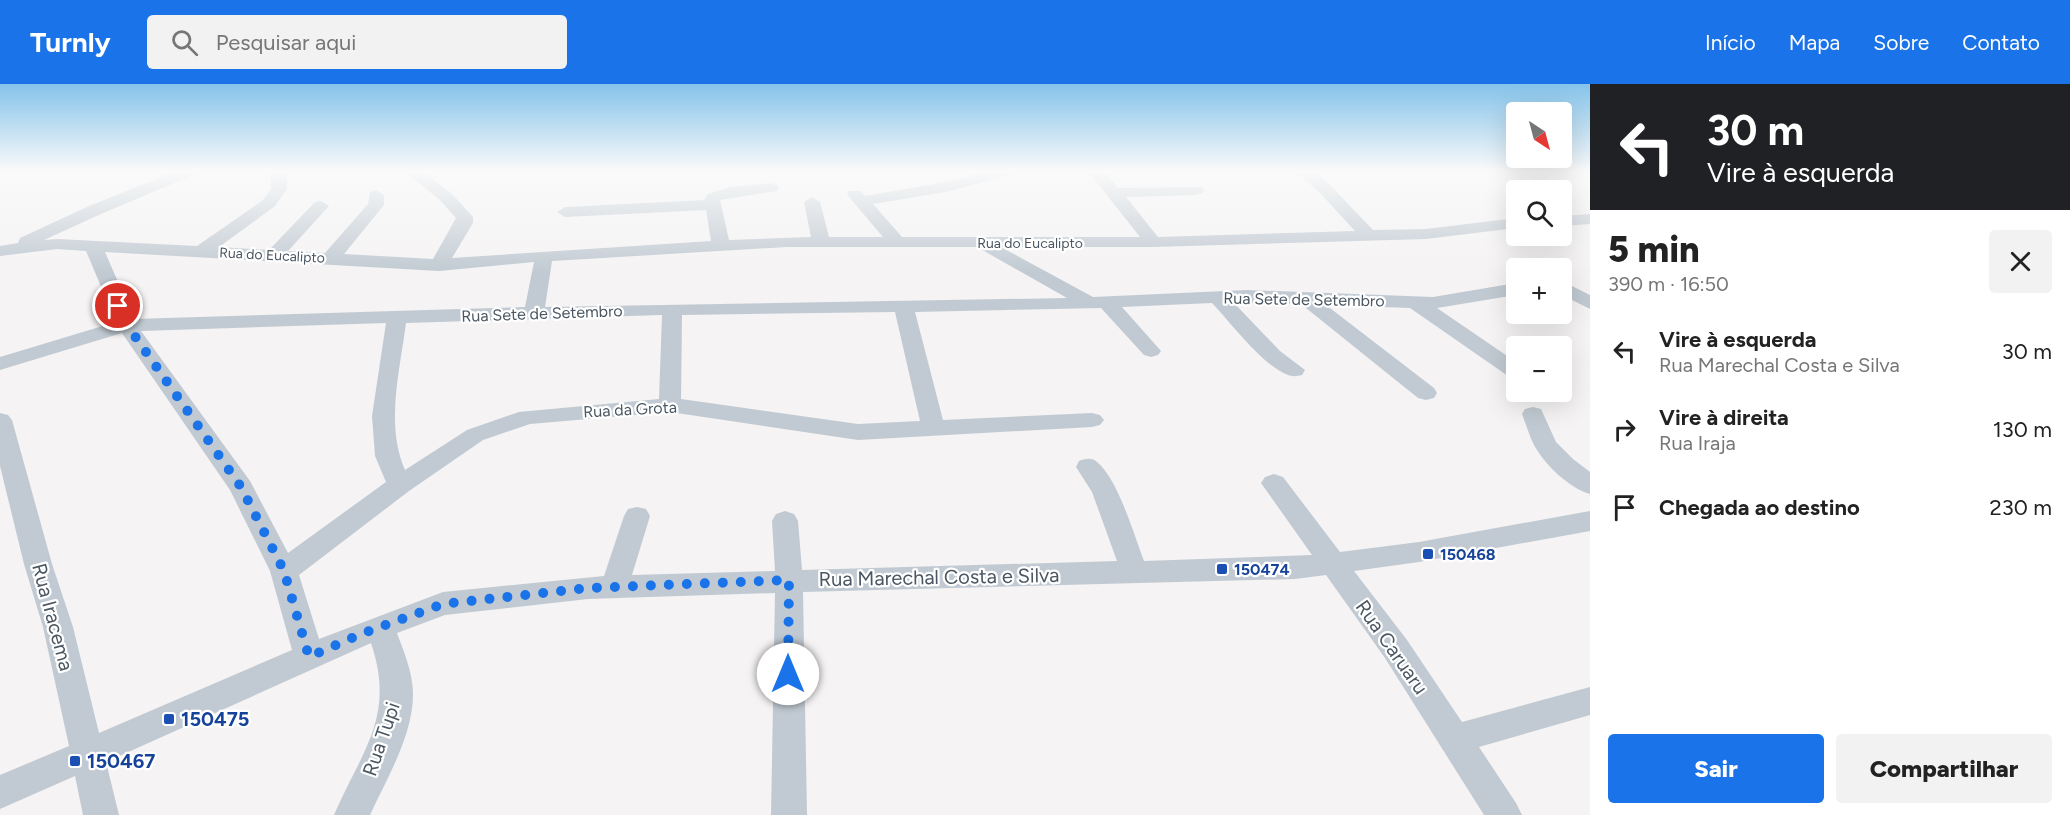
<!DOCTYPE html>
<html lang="pt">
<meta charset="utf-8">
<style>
:root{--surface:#fff;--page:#f2f2f2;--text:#222;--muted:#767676;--accent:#1a73e8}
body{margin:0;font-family:Figtree,sans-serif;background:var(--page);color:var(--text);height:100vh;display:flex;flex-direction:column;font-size:22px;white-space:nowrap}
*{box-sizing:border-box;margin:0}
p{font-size:20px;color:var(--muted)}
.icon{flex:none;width:33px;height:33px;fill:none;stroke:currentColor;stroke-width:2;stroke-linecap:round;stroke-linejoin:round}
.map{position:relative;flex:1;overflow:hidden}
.panel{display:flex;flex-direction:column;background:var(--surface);width:480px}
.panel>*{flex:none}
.guide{background:#202124;color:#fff;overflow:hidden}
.needle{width:39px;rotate:144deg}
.fabs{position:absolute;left:1506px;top:18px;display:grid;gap:12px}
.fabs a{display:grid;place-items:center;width:66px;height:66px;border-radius:6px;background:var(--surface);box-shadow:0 6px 24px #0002;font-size:30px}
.pin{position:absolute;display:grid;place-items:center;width:51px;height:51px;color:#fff;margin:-26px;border:3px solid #fff;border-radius:50%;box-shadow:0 2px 6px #0007}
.me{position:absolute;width:66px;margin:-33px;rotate:0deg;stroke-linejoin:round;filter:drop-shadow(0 0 4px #0008)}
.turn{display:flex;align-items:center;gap:21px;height:126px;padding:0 18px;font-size:27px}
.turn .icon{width:78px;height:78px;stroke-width:2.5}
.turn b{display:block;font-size:42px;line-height:51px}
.round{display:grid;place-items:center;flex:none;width:63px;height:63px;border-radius:6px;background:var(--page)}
.summary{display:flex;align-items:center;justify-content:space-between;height:102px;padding:0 18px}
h1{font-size:36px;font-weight:800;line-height:45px}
.button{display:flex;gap:12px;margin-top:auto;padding:12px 18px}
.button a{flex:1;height:69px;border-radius:6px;background:var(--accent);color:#fff;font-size:24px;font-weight:800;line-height:69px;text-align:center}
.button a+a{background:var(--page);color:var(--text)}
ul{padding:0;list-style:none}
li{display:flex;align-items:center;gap:18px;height:78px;padding:0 18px}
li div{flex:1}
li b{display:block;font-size:22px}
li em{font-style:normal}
header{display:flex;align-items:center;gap:36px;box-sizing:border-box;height:84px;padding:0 30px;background:var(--accent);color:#fff}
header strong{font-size:28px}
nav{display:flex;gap:33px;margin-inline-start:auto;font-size:21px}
.search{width:420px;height:54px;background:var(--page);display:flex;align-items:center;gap:15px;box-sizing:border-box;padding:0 21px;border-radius:6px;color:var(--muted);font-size:22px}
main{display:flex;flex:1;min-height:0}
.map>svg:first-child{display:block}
</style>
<header>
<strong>Turnly</strong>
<div class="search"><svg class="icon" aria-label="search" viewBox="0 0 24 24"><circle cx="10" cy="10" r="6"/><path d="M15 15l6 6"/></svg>Pesquisar aqui</div>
<nav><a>Início</a><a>Mapa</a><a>Sobre</a><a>Contato</a></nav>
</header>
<main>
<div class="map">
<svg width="1590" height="731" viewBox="0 0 1590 731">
<rect width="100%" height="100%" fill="#f5f3f3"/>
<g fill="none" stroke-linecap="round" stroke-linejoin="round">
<path fill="#c1cad2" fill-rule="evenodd" d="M179,86h22l-3,3 -97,41 -57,26 13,-1 140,7 66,-46 8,-11v-19h16v19l-12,17 -56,41 50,3 46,-48 6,-1 8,5 -41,45 37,2 43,-49 2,-12 6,-2 8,5v10l-40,49 89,5 23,-41 -16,-18 -37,-30h18l31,24 21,23v6l-21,35 259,-17 -5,-31 -141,7 -8,-5 8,-5 139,-7 4,-6 22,-7 41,-4 6,2 2,3 -2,3 -57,9 9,40 82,-3 -7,-35 8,-5 8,5 9,35h54l-34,-40 -2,-3 2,-3h12l4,5 81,-14 47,-12h27l-3,3 -71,19 -73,12 29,33h238l-53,-67h16l15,18 84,-1 2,3 -2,3 -6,2 -70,2 32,40 197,-6 -35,-38 -26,-23h18l20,17 41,43 53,-1 90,-11v10l-90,11 -273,8h-152l92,50 154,-7 186,7 83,-14v12l-79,13 79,54v15l-8,-1 -98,-68 -84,-3 108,83 3,5 -3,5 -8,2 -8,-2 -117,-94 -68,-2 47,49 25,19 -3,5c-5,1 -9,2 -14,0 -26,-10 -56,-51 -76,-72l-90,4 39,44 -3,4 -7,2 -7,-2 -43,-47 -186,4 28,108 149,-7 8,2 4,5 -4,5 -8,2 -234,13 -188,-28 -140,12 -47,16 -74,51 -110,84 20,64 124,-47 161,-16 20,-60 4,-7 9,-2 9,2 4,7 -18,59 143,-4 -3,-50 4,-7 9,-3 9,3 4,7 4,49 315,-9 -25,-69 -16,-25 3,-6c6,-2 13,-4 18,1 21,17 37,73 47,99l168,-6 -51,-72 4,-6 9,-3 9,3 57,75 79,-10 171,-31v20l-171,31 -65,9 53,69 55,82 128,-35v28l-111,32 37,56 6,12h-38l-99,-157 -59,-83 -31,4 -492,13 4,223h-36l4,-222 -187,6 -143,16 -48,18c7,19 15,38 16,59 1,42 -26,86 -43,123h-36c28,-65 62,-98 37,-172l-265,119 13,53h-36l-8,-39 -75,33v-34l69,-29 -26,-119 -19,-63 -24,-98v-53l8,2 4,5 40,144 21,63 26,106 193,-83 -22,-79 -40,-81 -108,-157 -122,37v-13l116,-35 -30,-71 -29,-2 -57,7v-10l18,-3 2,-5 69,-32zM787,163h190l90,51 -522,9 7,-46zM105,168l334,19 95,-9 -9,45 -391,12zM895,228l25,109 -62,3 -177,-25 1,-84zM662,231l-3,84 -140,13 -52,18 -62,40c-20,-45 -5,-100 1,-147zM386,239l-14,93 3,40 11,26 -98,71 -38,-72 -109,-150z
M1590,130v10l-28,2v-10z
M1562,197l28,14v14l-28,-14z
M1533,323l8,2 15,33 17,17 17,13v22c-21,-6 -46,-30 -56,-49 -5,-10 -8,-21 -12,-31l3,-5z"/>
</g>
<linearGradient id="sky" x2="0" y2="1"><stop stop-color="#85c3ea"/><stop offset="0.46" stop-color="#fafafa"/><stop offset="1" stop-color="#fafafa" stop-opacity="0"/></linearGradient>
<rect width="1590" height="189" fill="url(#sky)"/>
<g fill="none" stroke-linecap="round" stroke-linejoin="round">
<path stroke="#1a73e8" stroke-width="10" stroke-dasharray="0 18" d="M118,222l9,19 114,162 43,84 25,86 52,-23 82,-30 145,-16 201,-8 -1,94"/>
</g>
<g fill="#1a4fb4" stroke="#fff" stroke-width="2">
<rect x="1422" y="464" width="12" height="12" rx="3"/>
<rect x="1216" y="479" width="12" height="12" rx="3"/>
<rect x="163" y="629" width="12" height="12" rx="3"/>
<rect x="69" y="671" width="12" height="12" rx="3"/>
</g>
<g text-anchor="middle" stroke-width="4.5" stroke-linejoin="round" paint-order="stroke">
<g font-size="14" fill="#4a5661" stroke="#fff">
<text x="1030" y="164">Rua do Eucalipto</text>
<text transform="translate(272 171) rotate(3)" y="5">Rua do Eucalipto</text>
</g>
<g font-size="16" fill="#4a5661" stroke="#fff">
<text transform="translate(1304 215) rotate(1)" y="6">Rua Sete de Setembro</text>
<text transform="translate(542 229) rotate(-2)" y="6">Rua Sete de Setembro</text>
<text transform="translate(630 325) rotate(-3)" y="6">Rua da Grota</text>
</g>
<g font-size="16" font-weight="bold" fill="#164399" stroke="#fff" text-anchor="start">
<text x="1440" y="476">150468</text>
<text x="1234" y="491">150474</text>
</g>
<g font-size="20" fill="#4a5661" stroke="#fff">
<text transform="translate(939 493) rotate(-1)" y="7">Rua Marechal Costa e Silva</text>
<text transform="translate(53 533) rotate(75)" y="7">Rua Iracema</text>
<text transform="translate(1392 563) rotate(55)" y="7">Rua Caruaru</text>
<text transform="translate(381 655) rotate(-71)" y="7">Rua Tupi</text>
</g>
<g font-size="20" font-weight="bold" fill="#164399" stroke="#fff" text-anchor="start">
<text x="181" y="642">150475</text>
<text x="87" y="684">150467</text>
</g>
</g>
</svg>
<div class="fabs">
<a><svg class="needle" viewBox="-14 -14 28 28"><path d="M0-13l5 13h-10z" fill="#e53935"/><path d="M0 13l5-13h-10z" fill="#767676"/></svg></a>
<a><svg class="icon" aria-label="search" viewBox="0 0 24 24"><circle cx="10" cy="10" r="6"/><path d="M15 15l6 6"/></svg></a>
<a>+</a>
<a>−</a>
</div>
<div class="pin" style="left:118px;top:222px;background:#d93025"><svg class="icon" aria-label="arrive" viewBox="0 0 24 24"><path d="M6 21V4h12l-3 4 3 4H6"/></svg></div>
<svg class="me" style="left:788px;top:590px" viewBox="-20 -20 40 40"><circle r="19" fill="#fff"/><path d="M0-13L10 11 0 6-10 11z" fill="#1a73e8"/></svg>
</div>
<section class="panel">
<div class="guide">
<div class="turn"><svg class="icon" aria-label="left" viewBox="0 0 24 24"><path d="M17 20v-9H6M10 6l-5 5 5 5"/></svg><div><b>30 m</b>Vire à esquerda</div></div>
</div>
<div class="summary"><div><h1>5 min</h1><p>390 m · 16:50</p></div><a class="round"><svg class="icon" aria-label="close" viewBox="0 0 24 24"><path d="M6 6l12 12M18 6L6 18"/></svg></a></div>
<ul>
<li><svg class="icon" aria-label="left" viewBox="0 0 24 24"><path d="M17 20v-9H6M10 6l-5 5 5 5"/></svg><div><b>Vire à esquerda</b><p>Rua Marechal Costa e Silva</p></div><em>30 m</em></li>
<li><svg class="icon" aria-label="right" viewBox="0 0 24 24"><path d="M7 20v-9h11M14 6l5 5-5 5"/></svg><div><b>Vire à direita</b><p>Rua Iraja</p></div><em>130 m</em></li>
<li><svg class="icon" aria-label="arrive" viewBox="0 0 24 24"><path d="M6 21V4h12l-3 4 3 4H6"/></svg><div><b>Chegada ao destino</b></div><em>230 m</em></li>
</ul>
<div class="button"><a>Sair</a><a>Compartilhar</a></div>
</section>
</main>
